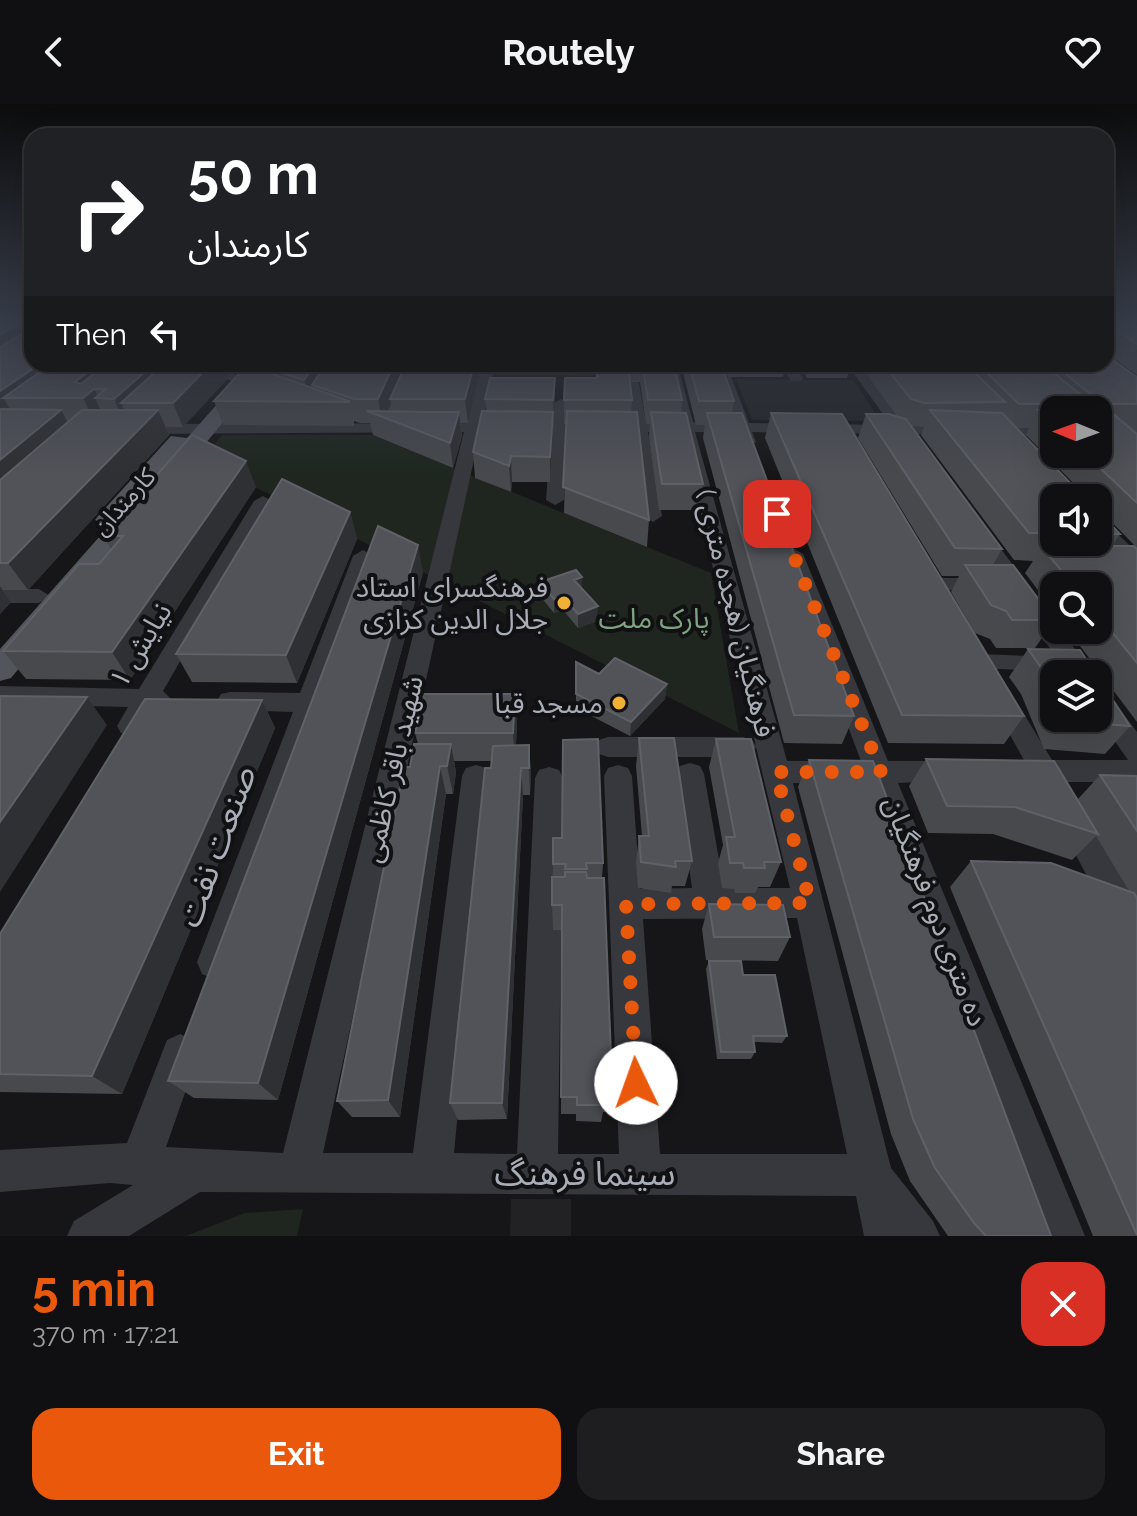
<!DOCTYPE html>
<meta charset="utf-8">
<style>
:root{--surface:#101012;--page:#1e1e20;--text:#f1f3f6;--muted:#9c9d9f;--line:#303032;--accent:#ea580c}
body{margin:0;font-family:Raleway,"Noto Sans Arabic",sans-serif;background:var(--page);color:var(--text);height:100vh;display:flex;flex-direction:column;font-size:30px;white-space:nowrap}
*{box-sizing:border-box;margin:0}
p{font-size:26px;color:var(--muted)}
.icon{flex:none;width:44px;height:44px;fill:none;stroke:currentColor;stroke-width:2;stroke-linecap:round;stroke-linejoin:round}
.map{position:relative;height:1132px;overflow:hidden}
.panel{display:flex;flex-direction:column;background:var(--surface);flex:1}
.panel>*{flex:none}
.top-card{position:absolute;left:24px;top:24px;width:1090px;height:244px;border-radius:24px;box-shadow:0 8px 32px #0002,0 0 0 2px var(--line);background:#202124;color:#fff;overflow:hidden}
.needle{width:52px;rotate:271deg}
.fabs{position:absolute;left:1040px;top:292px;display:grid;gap:16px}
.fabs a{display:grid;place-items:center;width:72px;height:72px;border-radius:16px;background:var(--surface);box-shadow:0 8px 32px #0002,0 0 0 2px var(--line);font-size:40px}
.pin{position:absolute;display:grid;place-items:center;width:68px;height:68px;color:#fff;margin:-34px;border-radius:16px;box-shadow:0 4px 12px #0006}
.me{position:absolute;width:88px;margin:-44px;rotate:357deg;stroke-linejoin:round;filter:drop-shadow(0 0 6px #0008)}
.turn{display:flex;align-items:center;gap:28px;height:168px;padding:0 32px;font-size:36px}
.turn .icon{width:104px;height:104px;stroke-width:2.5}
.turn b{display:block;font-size:56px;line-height:68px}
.then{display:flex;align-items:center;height:76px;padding:0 32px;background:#0003;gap:16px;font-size:30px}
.round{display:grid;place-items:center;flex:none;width:84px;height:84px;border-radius:24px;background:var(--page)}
.summary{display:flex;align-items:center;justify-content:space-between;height:136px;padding:0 32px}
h1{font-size:48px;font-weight:700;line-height:60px;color:var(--accent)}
.primary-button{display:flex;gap:16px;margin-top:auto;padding:16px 32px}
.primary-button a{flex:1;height:92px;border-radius:24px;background:var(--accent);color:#fff;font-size:32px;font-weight:700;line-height:92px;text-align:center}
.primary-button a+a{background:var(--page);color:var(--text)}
header{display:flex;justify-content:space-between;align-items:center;height:104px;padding:0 32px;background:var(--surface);font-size:36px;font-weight:700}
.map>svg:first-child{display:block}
</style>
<header><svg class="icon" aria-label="back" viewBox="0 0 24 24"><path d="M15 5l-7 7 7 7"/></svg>Routely<svg class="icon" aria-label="heart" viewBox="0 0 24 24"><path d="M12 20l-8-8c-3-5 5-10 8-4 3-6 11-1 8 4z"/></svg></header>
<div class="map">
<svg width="1137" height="1132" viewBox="0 0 1137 1132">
<rect width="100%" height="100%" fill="#161618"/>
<path fill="#222225" d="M736,275l117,1 23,34 -11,7 -113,-1z
M511,1095h60v37h-61z"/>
<path fill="#1e261f" d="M501,260h165l3,12 -171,-1z
M222,331h150l339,138 28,160 -537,-273z
M303,1105l-6,27h-111l59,-23z"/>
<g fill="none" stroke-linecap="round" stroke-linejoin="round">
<path fill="#37383d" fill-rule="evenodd" d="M190,260h19l62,25 -12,3z
M481,260h14l-13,59h70l2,-20 7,-4 7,4 -1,20h64l-6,-40 7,-4 7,4 7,40 31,-1 -14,-58h14l16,58 40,1 -21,-59h14l23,59 142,2 -44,-61h14l46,61 147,1v10l-139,-2 3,5 -8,5 -12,-10 -146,-2 4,10 -8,5 -6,-2 -5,-13h-42l92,329h74l-78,-207 10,-6 10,6 85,207h61l10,3 4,8 -4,8 -61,3 187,453h-44l-171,-453h-77l98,385 42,53 7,15h-76l-8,-40 -656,-4 -71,44h-62l7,-15 59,-36 -23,-2 -110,9v-42l127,-7 40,-103 13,-6 13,6 6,13 -33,94 117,6 181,-721 -328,2 -8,-5 8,-5 330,-1zM480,328h71l-5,68 9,5 9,-5 3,-68h65l12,84 9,6 9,-6 -14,-84h32l76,314 -4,-6 -9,-3h-135l-9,3 -4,7 4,7 9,3h135l9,-3 4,-7 34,141h-66l-20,-114 -4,-8 -10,-3 -10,3 -4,8 16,114 -52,1 -8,-113 -4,-8 -10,-3 -10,3 -4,8 15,378h-61l5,-376 -4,-8 -10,-3 -10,3 -4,8 -18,376 -63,-1 36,-377 -4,-8 -10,-3 -10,3 -4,8 -49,377h-90zM797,814l50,236h-187l-17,-235z
M781,260h14l8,14 -2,3h-10z
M263,392l9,5 -109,190 8,8 -4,7 -14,2 -14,25 -9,3 -9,-3 -4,-7 11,-19 -128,-3v-18l139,3 115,-188z
M1098,415l7,2 32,32v18l-7,-2 -32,-33z
M979,423l7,2 68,91v10h7l32,44h-25l-7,-11 -12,8 -77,-3 -4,-6 4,-6 8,-2 76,3 -87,-124z
M363,446l10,6 -142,406 -5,12 -12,5 -12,-5 -5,-12 96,-250 -63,-2 -9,-2 -4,-7 4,-7 9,-2 70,1 53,-137z
M934,474h53l11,7 -11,7 -60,-3 -3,-5z
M0,485h39l11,7 -11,7h-39z
M1001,584l9,3 42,69h76l-30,-43v-28l9,3 30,40v50h-72l-2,12 -10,4 -10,-4 -7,-12 -16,-3 -4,-8 9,-9 -36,-65 3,-6z
M1071,701l10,4 56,95v47l-12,-4 -69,-129 5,-9z"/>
<path fill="#53555c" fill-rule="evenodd" d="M253,260h19l-93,111 -17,-1 -27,31 9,2 3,5 -3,5 -133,161 -11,3v-32l108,-122 -13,-7 4,-5 72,-79 16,2z"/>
</g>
<path fill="#47494d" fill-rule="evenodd" d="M5,214h26l1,46h210l-8,9 -9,-3 3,8 -45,49h-17l3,8 -141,155h-25l8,12 -11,12v-295z
M1106,214h31v57l-31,-22z
M249,260h233l-14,59h-7l1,13 -9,32 -80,-33 -3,-12h-10l-6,-2v5l-131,-1 -9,-24 35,-35z
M596,260h78l8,36 -1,13 22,71 -4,26h-40l-10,-73 1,-13h-4l-6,-42h-10l2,18 -1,12 18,108 -2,27 -83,-34 2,-89h-2v-24l32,-22z
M681,260h40l13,37 -2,12 122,303 -12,28 -58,-1 -81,-305 2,-13h-9z
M723,260h63l-3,13h-55z
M800,260h51l-4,14h-40z
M859,260h247l31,13v171l-39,-40v-10h-10l-62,-63 3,-7h-11l36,70v44h44v-31l22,23 -8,12 25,3v173l-69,-92h30v-44h-44v25l-29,-38 8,-12 -19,-1 -93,-125 3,-8 -13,-1 91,123 -9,16 61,55 -19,28h-39l-6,-9 -15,-6 -24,-41 8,-16h-17l-84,-138 8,-24 31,2zM1054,306h44v44h-44z
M555,274v24l-5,80h-38l-1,10 -36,-14 -2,-26 13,-41 -1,-12z
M771,309l253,303 -20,28 -116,-1 -123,-305z
M256,383l-126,193 -104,-1 -23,-28 96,-87 12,-15 -8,-13z
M350,408l7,27 -60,144 -105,-1 -16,-28z
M423,468l-145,528 -84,-2 -26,-17z
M582,473v12l15,32 -19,7 -15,-18 -9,3 -14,-17v-14z
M1028,545l26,25v44h44l32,8 -25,28 -61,-5 -23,-55 -12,-17z
M576,558l23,12 68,10 -2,15 -35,37 -54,-28z
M262,596l13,28 -153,366 -122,-2v-158z
M517,618l-1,23h13l2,28 -1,22h-7l-16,324 -49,1 -8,-17 42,-342h-38l2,11 -3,22h-7l-46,323h-48l-15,-16 81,-357 -3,-11z
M639,634l53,123 -7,25h-13l-1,7 -33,-5 -2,-26 3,-26h3l-6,-70z
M716,635l65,123 -11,25h-12l-3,6h-20l-1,-4 -12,-1 -4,-25 5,-18 -14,-78z
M926,655l152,40 22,-24 37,1v460h-44l-143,-349 21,-26 158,30 -33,-55 -24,24 -79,-26 -65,-1 -19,-47z
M809,656l242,476h-103l-38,-55 -19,-47 -93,-347z
M603,759l-1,15 9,178 14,39 -4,17h-18l-2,10 -25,-1v-7h-15l1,-184h-9l-1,-25 1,-41z
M709,800l81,33 -12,24 -72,-1 -4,-31z
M709,857l34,14 44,61 -5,7 -28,-1 1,10 -4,7h-34l-11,-90z"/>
<path fill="#2f3033" d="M28,214l4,1v25l-32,16v-25z
M40,260h43l-80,34 11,17 -14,-6v-18z
M98,260h38l-42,25 5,9h-4l8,17 -8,7 -20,-40z
M154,260h33l-66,39 8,17 -4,3 -11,-24z
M211,260h12l5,14 -45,49 -10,-24z
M231,260h11l-8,9z
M315,260h20l-23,21 3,12 -5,4 -6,-21z
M394,260h14l-18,35 1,5 -6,14 -4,-2 -3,-17z
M474,260h8l-14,59 -3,-24z
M555,274v24l-1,22 -1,-24z
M61,306l13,24 -74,67v-41z
M158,306l11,25 -141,155 -20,-27z
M459,308l3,24 -9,32 -3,-25z
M553,308v24l-3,46v-25z
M511,352l1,26 -1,10 -2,-26z
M246,357l10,26 -126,193 -18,-28z
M350,408l7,27 -60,144 -11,-28z
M418,441l5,27 -145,528 -20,-17z
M582,473v14l-8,-11z
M0,482l11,16 -11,12z
M563,492v14l-9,3v-14z
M598,502l-1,15 -19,7v-14z
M667,580l-2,15 -35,37 1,-14z
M515,590l2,28 -2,39 -2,-28z
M87,593l20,28 -107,167v-70z
M262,596l13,28 -153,366 -30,-18z
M451,640l5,28 -3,22 -6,-28z
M529,641l2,28 -1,22 -1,-27z
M440,662l6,28 -46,323 -12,-17z
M521,664l2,27 -16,324 -5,-16z"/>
<path fill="#525359" stroke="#5f6168" stroke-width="2" d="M5,214h23l-28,17v-16z
M1106,214h19l12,8v18l-31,-20z
M32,224v36h8l-40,27v-44z
M1106,251l31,22v27h-34l-50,-40h53z
M51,260h47l-23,18 6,2 25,-20h48l-40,35 -19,-1 11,-9h-12l-11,9h-80z
M164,260h47l-38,39h-52z
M254,260h61l-11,16z
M326,260h68l-16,35h-24l-42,-14z
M406,260h68l-9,35h-75z
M597,260h31l4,36h-68l1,-22h32z
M642,260h32l8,36h-34z
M689,260h32l13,37h-35z
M883,260h83l39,38 -81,1 -13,-4z
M978,260h65l49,40h-73z
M247,261l102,36v1l-135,-1z
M490,274h65l-2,22 -68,-1z
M0,305l61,1 -61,50z
M82,306h76l-150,153h-8v-83z
M930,306l72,3 83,85h-31v35h-25z
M1038,306l16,1v14z
M367,307l58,1h34l-9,31z
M482,307l71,1 -3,45 -39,-1 -2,10 -36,-14z
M567,307l70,1 12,108 -86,-33z
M651,308l35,1 17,71h-41z
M1098,308h13l26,22v69l-52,-49h13z
M707,309h35l112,303 -60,-1z
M771,309l71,1 182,302 -122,-1z
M866,310h23l17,5 96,130 -47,-1z
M192,331l54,26 -134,191 -109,-1 76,-87h20l24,-28h-20z
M282,375l68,33 -64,143 -110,-1z
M1098,407l22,23h-22z
M378,422l40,19 -160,538 -90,-2z
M1041,442h93l3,3v114l-39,-48v-29h-24z
M965,461h48l41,55h-42l-6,-9 -15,-6z
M576,466l6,7 -8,3 24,26 -20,8 -15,-18 -9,3 -14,-17z
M1028,545l52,1 16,24h-42v22l-14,-30z
M615,554l52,26 -36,38 -55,-28v-32l23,12z
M1098,573l32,49 -64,-5 -2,-3h34z
M423,590h92l-2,39h-98z
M0,592l87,1 -87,125z
M145,595l117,1 -170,376 -92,-2v-140z
M639,634h35l18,123h-17l1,6 -35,-5 -2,-26h10z
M598,635l5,124h-17l1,6h-22l1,-5h-13v-26h9l1,-98z
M716,635h35l30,123h-17l1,6h-21l-1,-5h-13l-4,-26h9z
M414,640h37l-4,22h-7l-52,334 -51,1 67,-334h6z
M529,641v23h-8l-19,335h-52l35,-335h6l2,-22z
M926,655l128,2 44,73 -83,-27 -68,-1z
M809,656l64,1 178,475h-65l-12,-13 -39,-55 -22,-49z
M1100,671l37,1v55z
M971,757l80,2 83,30 3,5v337z
M565,768h21l1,6h17l7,178h12l2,39h-21v10h-27v-8h-16l1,-192h-10v-28h13z
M709,800l74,1 7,32h-76z
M709,857h32l2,14h32l12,61h-34l2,16h-34z"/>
<linearGradient id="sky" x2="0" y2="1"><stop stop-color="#0c0c0d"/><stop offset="0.58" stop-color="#363c48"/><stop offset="1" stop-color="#363c48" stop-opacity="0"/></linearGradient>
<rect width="1137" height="372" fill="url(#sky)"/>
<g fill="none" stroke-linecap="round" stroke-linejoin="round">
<path stroke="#ea580c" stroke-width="14" stroke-dasharray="0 25.2" d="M636,979l-10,-179 184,-1 -34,-131h105l-104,-258"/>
</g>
<g fill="#f2b134" stroke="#111113" stroke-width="3">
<circle cx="564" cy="499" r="8"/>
<circle cx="619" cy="599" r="8"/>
</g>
<g text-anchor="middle" stroke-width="8" stroke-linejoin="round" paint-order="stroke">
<g font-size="24" fill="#a8adb8" stroke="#111113">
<text transform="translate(124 398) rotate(-48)" y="8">کارمندان</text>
</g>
<g font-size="28" fill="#a8adb8" stroke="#111113" text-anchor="end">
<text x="548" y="493">فرهنگسرای استاد<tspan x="548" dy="32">جلال الدین کزازی</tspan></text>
<text x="603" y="609">مسجد قبا</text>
</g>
<g font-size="28" fill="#a8adb8" stroke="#111113">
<text transform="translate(736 509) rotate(76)" y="10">فرهنگیان (هجده متری )</text>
<text transform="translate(140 541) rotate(-59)" y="10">نیایش ۱</text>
<text transform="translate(392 665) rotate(-77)" y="10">شهید باقر کاظمی</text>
<text transform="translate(936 807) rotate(69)" y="10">ده متری دوم فرهنگیان</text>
</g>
<g font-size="28" fill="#7fa381" stroke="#111113">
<text x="654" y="524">پارک ملت</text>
</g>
<g font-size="34" fill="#a8adb8" stroke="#111113">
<text transform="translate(216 742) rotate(-70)" y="12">صنعت نفت</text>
<text x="585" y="1081">سینما فرهنگ</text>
</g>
</g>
</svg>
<div class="fabs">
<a><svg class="needle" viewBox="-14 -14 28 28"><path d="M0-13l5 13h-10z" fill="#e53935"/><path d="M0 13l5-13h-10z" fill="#9c9d9f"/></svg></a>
<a><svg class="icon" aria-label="sound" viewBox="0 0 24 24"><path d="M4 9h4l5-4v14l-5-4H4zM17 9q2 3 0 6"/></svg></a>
<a><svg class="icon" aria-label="search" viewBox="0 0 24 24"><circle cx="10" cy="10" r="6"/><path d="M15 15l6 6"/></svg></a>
<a><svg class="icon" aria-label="layers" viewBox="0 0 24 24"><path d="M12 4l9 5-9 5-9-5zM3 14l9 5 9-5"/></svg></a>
</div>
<div class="pin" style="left:777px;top:410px;background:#d93025"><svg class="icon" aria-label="arrive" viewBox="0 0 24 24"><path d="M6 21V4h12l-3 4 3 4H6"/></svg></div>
<svg class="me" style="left:636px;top:979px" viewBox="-20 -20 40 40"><circle r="19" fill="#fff"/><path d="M0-13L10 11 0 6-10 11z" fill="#ea580c"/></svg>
<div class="top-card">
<div class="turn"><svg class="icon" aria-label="right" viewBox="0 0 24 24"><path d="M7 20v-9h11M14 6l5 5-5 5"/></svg><div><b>50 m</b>کارمندان</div></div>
<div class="then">Then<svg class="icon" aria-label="left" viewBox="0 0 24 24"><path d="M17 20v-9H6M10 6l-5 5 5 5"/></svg></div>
</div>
</div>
<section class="panel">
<div class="summary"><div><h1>5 min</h1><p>370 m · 17:21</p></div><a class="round" style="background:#d93025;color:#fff"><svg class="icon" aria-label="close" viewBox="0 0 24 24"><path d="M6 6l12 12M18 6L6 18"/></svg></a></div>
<div class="primary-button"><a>Exit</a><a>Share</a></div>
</section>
